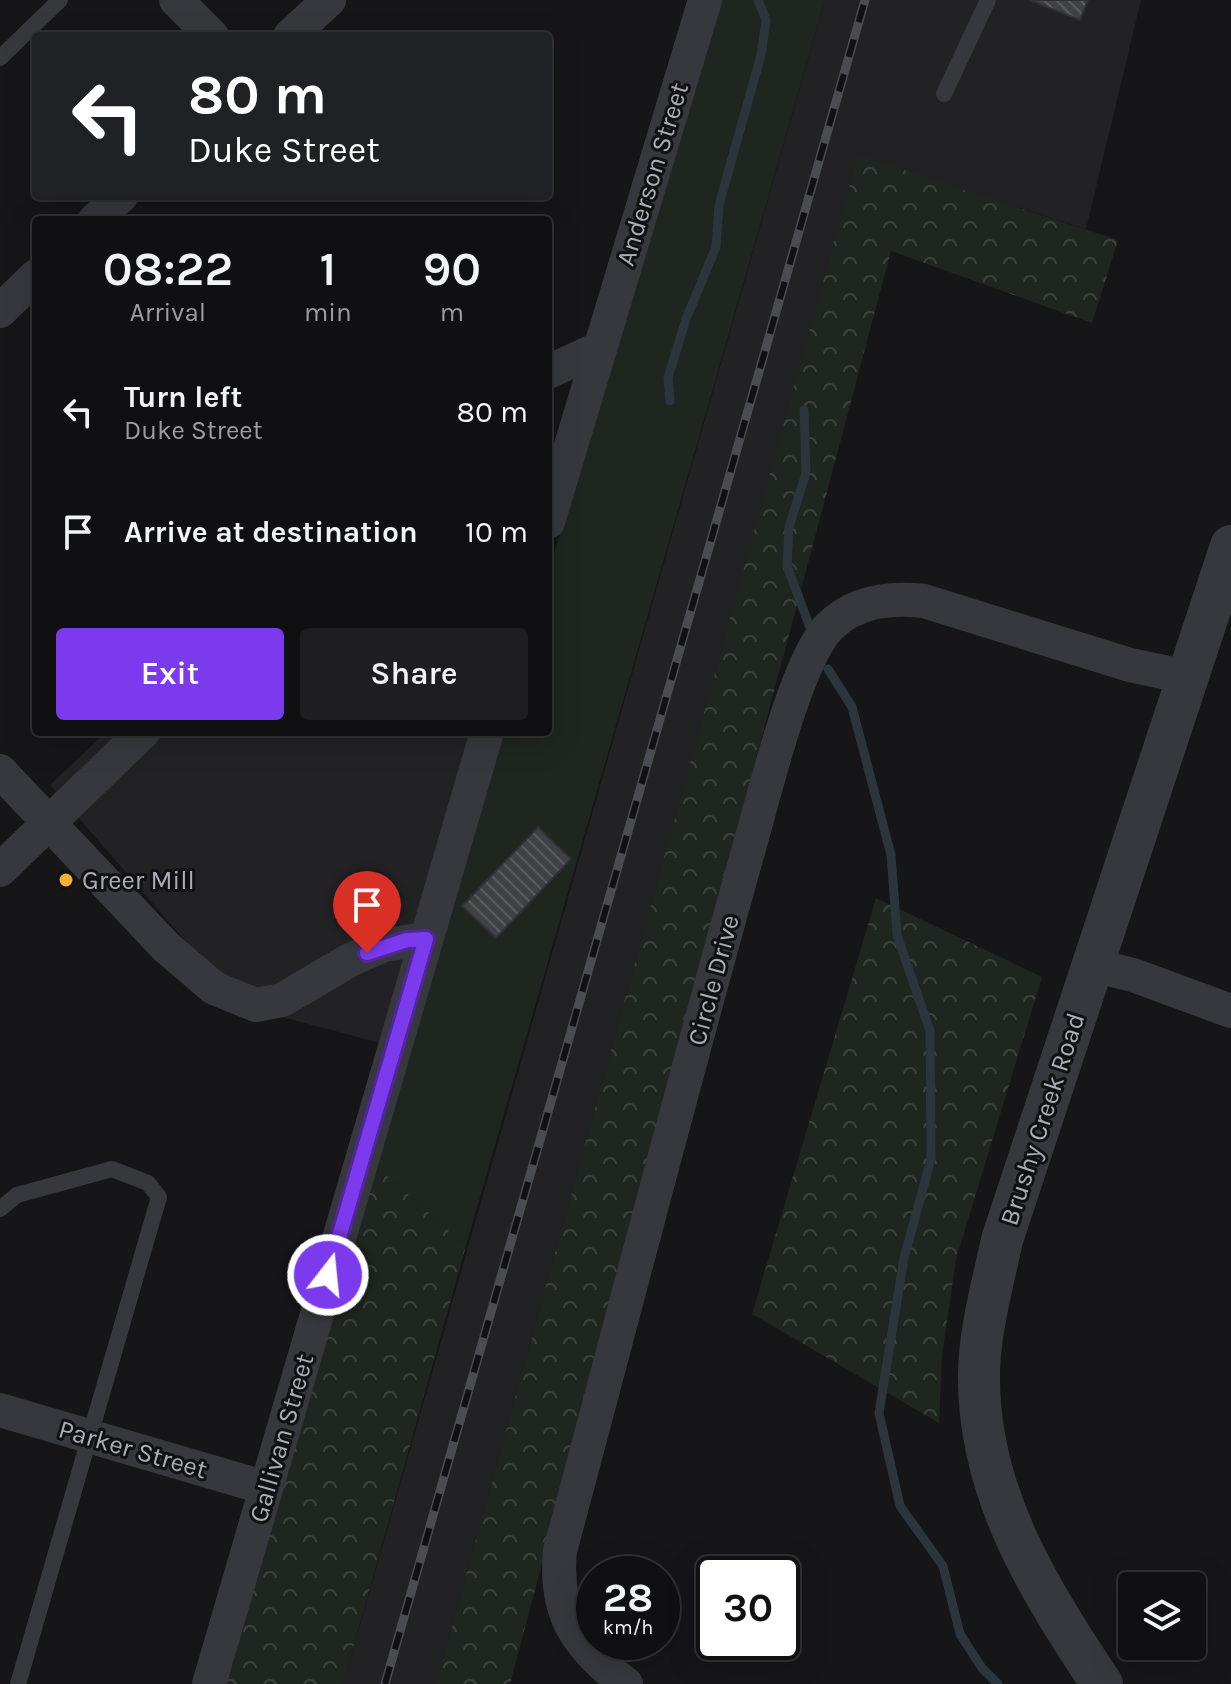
<!DOCTYPE html>
<style>
:root{--surface:#101012;--page:#1e1e20;--text:#f1f3f6;--muted:#9c9d9f;--line:#303032;--accent:#7c3aed}
body{margin:0;font-family:Karla,sans-serif;background:var(--page);color:var(--text);height:100vh;display:flex;flex-direction:column;font-size:30px;white-space:nowrap}
*{box-sizing:border-box;margin:0}
p{font-size:26px;color:var(--muted)}
.icon{flex:none;width:44px;height:44px;fill:none;stroke:currentColor;stroke-width:2;stroke-linecap:round;stroke-linejoin:round}
.map{position:relative;flex:1;overflow:hidden}
.details{position:absolute;left:32px;top:216px;width:520px;height:520px;display:flex;flex-direction:column;background:var(--surface);border-radius:8px;box-shadow:0 8px 32px #0002,0 0 0 2px var(--line)}
.details>*{flex:none}
.guide{position:absolute;left:32px;top:32px;width:520px;height:168px;border-radius:8px;box-shadow:0 8px 32px #0002,0 0 0 2px var(--line);background:#202124;color:#fff;overflow:hidden}
.fabs{position:absolute;left:1118px;top:1572px;display:grid;gap:16px}
.fabs a{display:grid;place-items:center;width:88px;height:88px;border-radius:8px;background:var(--surface);box-shadow:0 8px 32px #0002,0 0 0 2px var(--line);font-size:40px}
.speed{position:absolute;left:576px;top:1556px;display:flex;gap:16px;font-size:40px;font-weight:700;text-align:center}
.speed>*{display:grid;place-content:center;width:104px;height:104px;border-radius:50%;background:var(--surface);box-shadow:0 8px 32px #0002,0 0 0 2px var(--line);line-height:1}
.speed small{font-size:20px;font-weight:400}
.speed .limit{border:4px solid #111;border-radius:12px;background:#fff;color:#111}
.pin{position:absolute;display:grid;place-items:center;width:68px;height:68px;color:#fff;margin:-82px -34px;border-radius:50% 50% 50% 0;rotate:-45deg;box-shadow:0 0 8px #0007}
.pin .icon{rotate:45deg}
.me{position:absolute;width:88px;margin:-44px;rotate:16deg;stroke-linejoin:round;filter:drop-shadow(0 0 6px #0008)}
.turn{display:flex;align-items:center;gap:28px;height:168px;padding:0 24px;font-size:36px}
.turn .icon{width:104px;height:104px;stroke-width:2.5}
.turn b{display:block;font-size:56px;line-height:68px}
.eta{display:flex;justify-content:space-evenly;align-items:center;height:136px;text-align:center}
.eta b{font-size:48px;font-weight:600;line-height:56px}
.action{display:flex;gap:16px;margin-top:auto;padding:16px 24px}
.action a{flex:1;height:92px;border-radius:8px;background:var(--accent);color:#fff;font-size:32px;font-weight:600;line-height:92px;text-align:center}
.action a+a{background:var(--page);color:var(--text)}
ul{padding:0;list-style:none}
li{display:flex;align-items:center;gap:24px;height:120px;padding:0 24px}
li div{flex:1}
li b{display:block;font-size:30px}
li em{font-style:normal}
.map>svg:first-child{display:block}
</style>
<div class="map">
<svg width="1231" height="1684" viewBox="0 0 1231 1684">
<defs>
<pattern id="forest-crowns" width="20" height="18" patternUnits="userSpaceOnUse" patternTransform="scale(2)"><rect width="20" height="18" fill="#1e261f"/><path d="M2 6a3 3 0 1 1 6 0M12 15a3 3 0 1 1 6 0" fill="none" stroke="#3c433d"/></pattern>
<pattern id="building-back-hatch" width="6" height="6" patternUnits="userSpaceOnUse" patternTransform="scale(2)"><rect width="6" height="6" fill="#404145"/><path d="M-1 5l2 2M0 0l6 6M5-1l2 2" fill="none" stroke="#595a5e"/></pattern>
</defs>
<rect width="100%" height="100%" fill="#161618"/>
<path fill="#222225" d="M825,0h316l-55,229 -228,-73 -422,1528h-93z
M106,732h395l-94,318 -129,-34 -63,-41 -165,-190z"/>
<path fill="#1e261f" d="M716,0h109l-359,1246 -93,-83 128,-431h47v-158z"/>
<path fill="url(#forest-crowns)" d="M858,155l260,85 -26,83 -201,-72 -381,1433h-74z
M876,898l166,79 -86,282 -14,97 -3,67 -187,-109z
M373,1163l93,83 -123,438h-126z"/>
<g fill="none" stroke-linecap="round" stroke-linejoin="round">
<path stroke="#2c353c" stroke-width="9" d="M670,401l-2,-23 18,-59 30,-72 3,-42 42,-150 5,-35 -8,-20
M804,410l2,63 -17,54 -2,39 22,59
M828,669l24,38 39,148 6,80 33,96 1,128 -27,99 -25,155 21,93 43,60 17,68 22,34 16,16"/>
</g>
<path fill="url(#building-back-hatch)" stroke="#303034" stroke-width="2" d="M1029,0h59l-8,20z
M538,827l33,32 -75,79 -34,-32z"/>
<g fill="none" stroke-linecap="round" stroke-linejoin="round">
<path stroke="#37383d" stroke-width="16" d="M0,58l60,-58
M944,94l44,-94
M0,1209l17,-14 95,-26 36,14 11,14 -141,487"/>
<path stroke="#37383d" stroke-width="34" d="M176,0l36,36
M290,36l39,-36
M95,220l26,-24
M0,311l36,-35
M548,372l50,-23
M548,522l157,-522
M0,771l166,176 48,41 42,17 26,-5 68,-40 34,-15 42,-6
M0,870l143,-138
M1092,965l41,10 98,36
M0,1410l266,78
M209,1684l278,-952
M626,1684c-49,-38 -72,-69 -66,-133 63,-234 123,-469 189,-703 15,-51 46,-185 80,-221 26,-26 60,-30 95,-26l206,64 57,12"/>
<path stroke="#37383d" stroke-width="42" d="M1102,1684c-64,-96 -125,-193 -123,-312 1,-44 14,-89 23,-132l229,-694"/>
<defs>
<path id="rail" d="M385,1684l480,-1684"/>
</defs>
<use href="#rail" stroke="#4a4c52" stroke-width="9"/>
<use href="#rail" stroke="#111113" stroke-width="6" stroke-dasharray="18" stroke-linecap="butt"/>
</g>
<g fill="none" stroke-linecap="round" stroke-linejoin="round">
<defs>
<path id="route" d="M328,1275l98,-336 -19,1 -40,13"/>
</defs>
<use href="#route" stroke="#51269a" stroke-width="20"/>
<use href="#route" stroke="#7c3aed" stroke-width="14"/>
</g>
<circle fill="#f2b134" stroke="#111113" stroke-width="3" cx="66" cy="880" r="8"/>
<g text-anchor="middle" stroke-width="6" stroke-linejoin="round" paint-order="stroke">
<g font-size="26" fill="#a8adb8" stroke="#111113">
<text transform="translate(652 174) rotate(-73)" y="9">Anderson Street</text>
<text transform="translate(713 980) rotate(-75)" y="9">Circle Drive</text>
<text transform="translate(1042 1119) rotate(-72)" y="9">Brushy Creek Road</text>
<text transform="translate(281 1438) rotate(-74)" y="9">Gallivan Street</text>
<text transform="translate(133 1449) rotate(16)" y="9">Parker Street</text>
</g>
<g font-size="26" fill="#a8adb8" stroke="#111113" text-anchor="start">
<text x="82" y="889">Greer Mill</text>
</g>
</g>
</svg>
<div class="fabs">
<a><svg class="icon" aria-label="layers" viewBox="0 0 24 24"><path d="M12 4l9 5-9 5-9-5zM3 14l9 5 9-5"/></svg></a>
</div>
<div class="speed"><div>28<small>km/h</small></div><div class="limit">30</div></div>
<div class="pin" style="left:367px;top:953px;background:#d93025"><svg class="icon" aria-label="arrive" viewBox="0 0 24 24"><path d="M6 21V4h12l-3 4 3 4H6"/></svg></div>
<svg class="me" style="left:328px;top:1275px" viewBox="-20 -20 40 40"><circle r="17" fill="#7c3aed" stroke="#fff" stroke-width="3"/><path d="M0-11L8 9 0 5-8 9z" fill="#fff"/></svg>
<div class="guide">
<div class="turn"><svg class="icon" aria-label="left" viewBox="0 0 24 24"><path d="M17 20v-9H6M10 6l-5 5 5 5"/></svg><div><b>80 m</b>Duke Street</div></div>
</div>
<section class="details">
<div class="eta">
<div><b>08:22</b><p>Arrival</p></div>
<div><b>1</b><p>min</p></div>
<div><b>90</b><p>m</p></div>
</div>
<ul>
<li><svg class="icon" aria-label="left" viewBox="0 0 24 24"><path d="M17 20v-9H6M10 6l-5 5 5 5"/></svg><div><b>Turn left</b><p>Duke Street</p></div><em>80 m</em></li>
<li><svg class="icon" aria-label="arrive" viewBox="0 0 24 24"><path d="M6 21V4h12l-3 4 3 4H6"/></svg><div><b>Arrive at destination</b></div><em>10 m</em></li>
</ul>
<div class="action"><a>Exit</a><a>Share</a></div>
</section>
</div>
